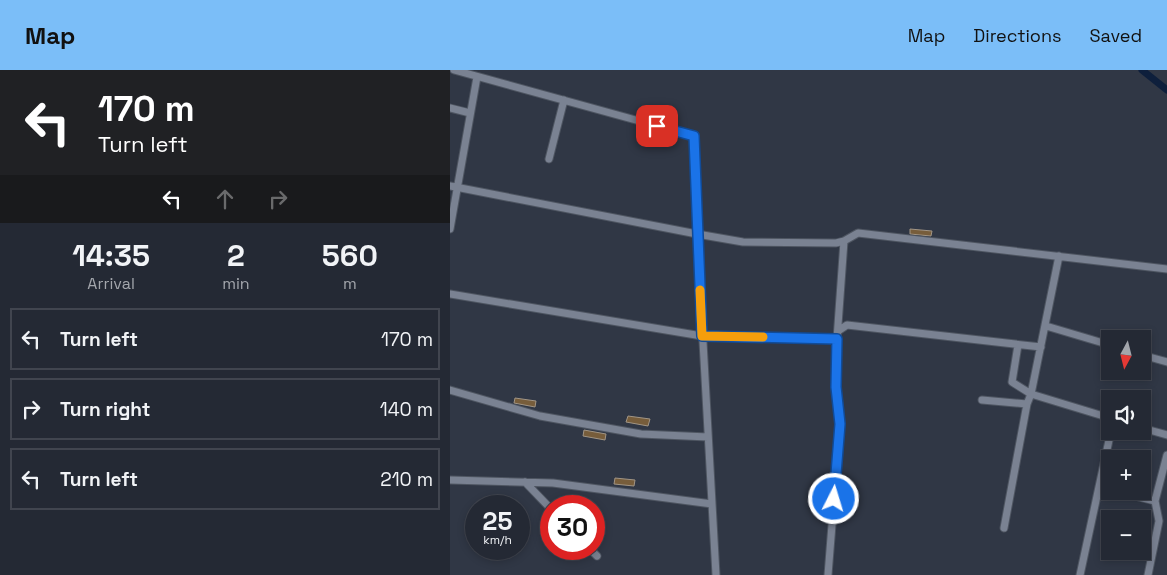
<!DOCTYPE html>
<meta charset="utf-8">
<style>
:root{--surface:#242934;--page:#2c313c;--text:#f1f3f6;--muted:#a3a6ac;--line:#41454f;--accent:#7bbef8}
body{margin:0;font-family:"Space Grotesk",sans-serif;background:var(--page);color:var(--text);height:100vh;display:flex;flex-direction:column;font-size:19px;white-space:nowrap}
*{box-sizing:border-box;margin:0}
p{font-size:16px;color:var(--muted)}
.icon{flex:none;width:28px;height:28px;fill:none;stroke:currentColor;stroke-width:2;stroke-linecap:round;stroke-linejoin:round}
.map{position:relative;flex:1;overflow:hidden}
.panel{display:flex;flex-direction:column;background:var(--surface);width:450px}
.panel>*{flex:none}
.hud{background:#202124;color:#fff;overflow:hidden}
.needle{width:32px;rotate:187deg}
.buttons{position:absolute;left:651px;top:260px;display:grid;gap:10px}
.buttons a{display:grid;place-items:center;width:50px;height:50px;border-radius:0px;background:var(--surface);box-shadow:0 2px 8px #0003,0 0 0 1px var(--line);font-size:25px}
.speed{position:absolute;left:15px;top:425px;display:flex;gap:10px;font-size:25px;font-weight:700;text-align:center}
.speed>*{display:grid;place-content:center;width:65px;height:65px;border-radius:50%;background:var(--surface);box-shadow:0 2px 8px #0003,0 0 0 1px var(--line);line-height:1}
.speed small{font-size:12px;font-weight:400}
.speed .limit{border:8px solid #d22;background:#fff;color:#111}
.pin{position:absolute;display:grid;place-items:center;width:42px;height:42px;color:#fff;margin:-21px;border-radius:10px;box-shadow:0 2px 8px #0006}
.me{position:absolute;width:55px;margin:-28px;rotate:5deg;stroke-linejoin:round;filter:drop-shadow(0 0 4px #0008)}
.turn{display:flex;align-items:center;gap:18px;height:105px;padding:0 15px;font-size:22px}
.turn .icon{width:65px;height:65px;stroke-width:2.5}
.turn b{display:block;font-size:35px;line-height:42px}
.lanes{display:flex;align-items:center;height:48px;padding:0 15px;background:#0003;justify-content:center;gap:25px;direction:ltr}
.lanes .off{opacity:.35}
.eta{display:flex;justify-content:space-evenly;align-items:center;height:85px;text-align:center}
.eta b{font-size:30px;font-weight:600;line-height:35px}
ul{padding:0;list-style:none}
li{display:flex;align-items:center;gap:15px;height:62px;margin:0 10px 8px;padding:0 5px;border:2px solid var(--line);border-radius:0px}
li div{flex:1}
li b{display:block;font-size:19px}
li em{font-style:normal}
header{display:flex;align-items:center;gap:30px;box-sizing:border-box;height:70px;padding:0 25px;background:var(--accent);color:#111}
header strong{font-size:24px}
nav{display:flex;gap:28px;margin-inline-start:auto;font-size:18px}
main{display:flex;flex:1;min-height:0}
.map>svg:first-child{display:block}
</style>
<header>
<strong>Map</strong>
<nav><a>Map</a><a>Directions</a><a>Saved</a></nav>
</header>
<main>
<section class="panel">
<div class="hud">
<div class="turn"><svg class="icon" aria-label="left" viewBox="0 0 24 24"><path d="M17 20v-9H6M10 6l-5 5 5 5"/></svg><div><b>170 m</b>Turn left</div></div>
<div class="lanes"><svg class="icon" aria-label="left" viewBox="0 0 24 24"><path d="M17 20v-9H6M10 6l-5 5 5 5"/></svg><svg class="icon off" aria-label="ahead" viewBox="0 0 24 24"><path d="M12 20V5M6 11l6-6 6 6"/></svg><svg class="icon off" aria-label="right" viewBox="0 0 24 24"><path d="M7 20v-9h11M14 6l5 5-5 5"/></svg></div>
</div>
<div class="eta">
<div><b>14:35</b><p>Arrival</p></div>
<div><b>2</b><p>min</p></div>
<div><b>560</b><p>m</p></div>
</div>
<ul>
<li><svg class="icon" aria-label="left" viewBox="0 0 24 24"><path d="M17 20v-9H6M10 6l-5 5 5 5"/></svg><div><b>Turn left</b></div><em>170 m</em></li>
<li><svg class="icon" aria-label="right" viewBox="0 0 24 24"><path d="M7 20v-9h11M14 6l5 5-5 5"/></svg><div><b>Turn right</b></div><em>140 m</em></li>
<li><svg class="icon" aria-label="left" viewBox="0 0 24 24"><path d="M17 20v-9H6M10 6l-5 5 5 5"/></svg><div><b>Turn left</b></div><em>210 m</em></li>
</ul>
</section>
<div class="map">
<svg width="717" height="505" viewBox="0 0 717 505">
<rect width="100%" height="100%" fill="#303745"/>
<g fill="none" stroke-linecap="round" stroke-linejoin="round">
<path stroke="#0e1f3c" stroke-width="7" d="M692,0l25,20"/>
</g>
<path fill="#775d3b" stroke="#a19585" d="M460,159l22,2 -1,5 -21,-2z
M65,328l21,3 -1,6 -21,-4z
M178,346l22,3 -2,7 -22,-4z
M134,360l22,4 -1,6 -22,-4z
M165,408l20,2 -1,6 -20,-2z"/>
<g fill="none" stroke-linecap="round" stroke-linejoin="round">
<defs>
<path id="minor" d="M4,0l240,66 3,98 19,341
M0,38l20,5
M99,89l15,-59
M0,116l247,48 46,8 93,1 8,-2 14,-8 309,36
M0,159l27,-152
M0,224l252,42 135,3
M596,256l64,19
M388,261l9,-6 194,22
M568,275l-6,37 19,12 79,24
M692,285l25,7
M0,320l90,26 101,18 67,3
M532,330l45,4
M692,358l25,7
M0,410l103,3 159,21
M75,412l26,27
M664,421l41,10 12,-46
M554,458l23,-124 4,-10 28,-138
M140,479l7,7
M378,505l12,-151 -4,-37 1,-48 7,-98
M630,505l31,-144
M698,505l11,-54 -4,-20"/>
</defs>
<use href="#minor" stroke="#4e5561" stroke-width="9"/>
<use href="#minor" stroke="#7a8292" stroke-width="7"/>
</g>
<g fill="none" stroke-linecap="round" stroke-linejoin="round">
<defs>
<path id="route" d="M207,56l37,10 8,200 135,3 -1,48 4,37 -6,75"/>
</defs>
<use href="#route" stroke="#114b97" stroke-width="12"/>
<use href="#route" stroke="#1a73e8" stroke-width="9"/>
<path stroke="#f59e0b" stroke-width="9" d="M250,220l2,46 61,1"/>
</g>
</svg>
<div class="buttons">
<a><svg class="needle" viewBox="-14 -14 28 28"><path d="M0-13l5 13h-10z" fill="#e53935"/><path d="M0 13l5-13h-10z" fill="#a3a6ac"/></svg></a>
<a><svg class="icon" aria-label="sound" viewBox="0 0 24 24"><path d="M4 9h4l5-4v14l-5-4H4zM17 9q2 3 0 6"/></svg></a>
<a>+</a>
<a>−</a>
</div>
<div class="speed"><div>25<small>km/h</small></div><div class="limit">30</div></div>
<div class="pin" style="left:207px;top:56px;background:#d93025"><svg class="icon" aria-label="arrive" viewBox="0 0 24 24"><path d="M6 21V4h12l-3 4 3 4H6"/></svg></div>
<svg class="me" style="left:384px;top:429px" viewBox="-20 -20 40 40"><circle r="17" fill="#1a73e8" stroke="#fff" stroke-width="3"/><path d="M0-11L8 9 0 5-8 9z" fill="#fff"/></svg>
</div>
</main>
